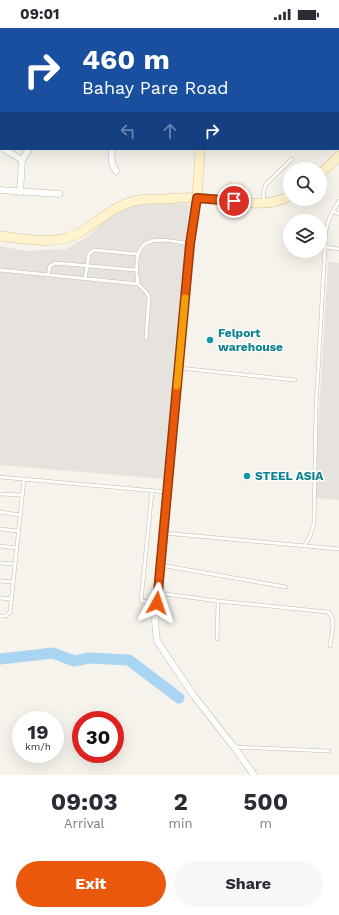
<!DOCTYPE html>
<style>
:root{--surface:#fff;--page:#f7f7f7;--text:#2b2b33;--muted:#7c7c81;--accent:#ea580c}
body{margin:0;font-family:"Work Sans",sans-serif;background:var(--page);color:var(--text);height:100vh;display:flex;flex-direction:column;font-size:15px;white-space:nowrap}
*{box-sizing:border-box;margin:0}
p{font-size:13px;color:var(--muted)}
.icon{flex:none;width:22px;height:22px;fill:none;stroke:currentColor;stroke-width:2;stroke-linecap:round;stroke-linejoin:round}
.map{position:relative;height:747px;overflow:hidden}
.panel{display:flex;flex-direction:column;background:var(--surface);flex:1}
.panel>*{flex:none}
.hud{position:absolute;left:0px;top:0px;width:339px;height:122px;box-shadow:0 4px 16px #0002;background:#1a4fa0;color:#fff;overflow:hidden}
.tools{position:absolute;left:283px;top:134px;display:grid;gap:8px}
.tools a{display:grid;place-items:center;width:44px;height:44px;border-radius:50%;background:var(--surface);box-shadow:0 4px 16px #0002;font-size:20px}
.speed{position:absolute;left:12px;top:683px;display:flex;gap:8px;font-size:20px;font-weight:700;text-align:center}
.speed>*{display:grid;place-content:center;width:52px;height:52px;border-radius:50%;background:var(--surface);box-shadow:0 4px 16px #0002;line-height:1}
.speed small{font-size:10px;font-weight:400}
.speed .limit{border:6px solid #d22;background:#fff;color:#111}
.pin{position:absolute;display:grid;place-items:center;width:34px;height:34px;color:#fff;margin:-17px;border:2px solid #fff;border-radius:50%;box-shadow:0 1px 4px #0007}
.me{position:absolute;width:44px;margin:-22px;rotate:5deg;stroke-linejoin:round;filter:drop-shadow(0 0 3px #0008)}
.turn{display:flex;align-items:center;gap:14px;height:84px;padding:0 16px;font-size:18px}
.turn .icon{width:52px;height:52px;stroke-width:2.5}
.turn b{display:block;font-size:28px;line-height:34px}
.lanes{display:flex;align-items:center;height:38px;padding:0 16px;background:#0003;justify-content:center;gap:20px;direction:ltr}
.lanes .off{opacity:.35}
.eta{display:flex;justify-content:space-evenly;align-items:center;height:68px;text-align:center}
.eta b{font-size:24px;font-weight:700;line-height:28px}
.primary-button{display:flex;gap:8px;margin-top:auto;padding:8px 16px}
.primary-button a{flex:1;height:46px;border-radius:24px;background:var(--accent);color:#fff;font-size:16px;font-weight:700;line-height:46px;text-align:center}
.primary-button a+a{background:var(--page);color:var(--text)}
.status{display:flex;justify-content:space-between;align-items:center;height:28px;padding:0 20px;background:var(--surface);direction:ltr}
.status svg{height:11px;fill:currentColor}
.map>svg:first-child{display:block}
</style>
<div class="status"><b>09:01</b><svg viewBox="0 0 49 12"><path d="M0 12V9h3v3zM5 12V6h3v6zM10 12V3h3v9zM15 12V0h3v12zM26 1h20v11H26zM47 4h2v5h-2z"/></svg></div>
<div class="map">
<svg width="339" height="747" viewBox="0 0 339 747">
<rect width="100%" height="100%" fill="#f6f3ec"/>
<path fill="#f7ead8" d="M226,153l20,1 -1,14 -19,-1z"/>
<path fill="#e6e2dd" d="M157,174l32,2 -25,275 -164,-14v-219l25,5 42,-2 24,-15 18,-17 24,-13z
M328,234l11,1v237l-25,-2z"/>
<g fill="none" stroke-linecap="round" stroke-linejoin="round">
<path stroke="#a9d4f2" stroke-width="11" d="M0,631l53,-6 21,8 15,-3 40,2 50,38"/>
<defs>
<path id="lane" d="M338,28l1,-1
M263,174l1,-12 2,-6 26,-25
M333,183l6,-10
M325,219c0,-14 1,-24 8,-36l6,3
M0,242l138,14
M48,247l2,-9 5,-3 81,7
M85,251l4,-25 5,-4 43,4
M146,310l3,-41 -3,-5 -8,-8c-7,-47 11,-48 51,-40
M179,340l116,12
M0,449l167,15
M152,463l-11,110 16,2
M0,466l22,1
M0,484l20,3
M0,501l18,2
M164,505l175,16
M0,518l17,2
M304,518l6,-10 4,-13 2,-115 9,-161 14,2
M0,535l15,1
M160,537l126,22
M0,553l13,1
M158,565l60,8 110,11c9,7 3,24 2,34
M0,570l11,1
M0,588h6l4,-4 14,-133
M217,611l1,-38
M234,719l95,4"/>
<path id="street" d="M3,0l2,1
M76,0l2,1
M187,0l2,1
M240,0l1,1
M279,0l1,1
M177,1v-1
M0,27l1,1
M0,56l1,1
M0,86h1
M4,121l18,11
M112,121c-1,9 -1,15 4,22
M0,162l59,4
M20,164l2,-32 7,-11
M197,170l-7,46 -35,377 2,20 37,55 40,51 20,28"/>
<path id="secondary" d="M129,0l2,1
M320,146l19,-18
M197,170l3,-49
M0,208c26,3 57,10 81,-4 20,-12 34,-28 58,-32 8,-1 16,-1 24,-1 11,-1 23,-2 34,-1 30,0 64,13 93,-2"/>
</defs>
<use href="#lane" stroke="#c2bbae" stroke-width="4"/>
<use href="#street" stroke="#c2bbae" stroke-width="7"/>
<use href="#secondary" stroke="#d6c79b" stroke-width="10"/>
<use href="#lane" stroke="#fff" stroke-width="3"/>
<use href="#street" stroke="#fff" stroke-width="6"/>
<use href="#secondary" stroke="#fff3cd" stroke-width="9"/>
</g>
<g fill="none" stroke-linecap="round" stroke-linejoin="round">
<defs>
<path id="route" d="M157,575l33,-359 7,-46 37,3"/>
</defs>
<use href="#route" stroke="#983908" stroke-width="10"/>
<use href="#route" stroke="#ea580c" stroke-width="7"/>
<path stroke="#f59e0b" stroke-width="7" d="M177,358l8,-88"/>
</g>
<g fill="#0f9aa8" stroke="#fff" stroke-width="1.5">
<circle cx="210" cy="312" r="4"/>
<circle cx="247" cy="448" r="4"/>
</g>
<g text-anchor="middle" stroke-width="3" stroke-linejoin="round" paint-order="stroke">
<g font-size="12" font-weight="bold" fill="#0d838f" stroke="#fff" text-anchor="start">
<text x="218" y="309">Felport<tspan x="218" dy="14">warehouse</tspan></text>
<text x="255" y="452">STEEL ASIA</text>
</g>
</g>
</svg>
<div class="tools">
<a><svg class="icon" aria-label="search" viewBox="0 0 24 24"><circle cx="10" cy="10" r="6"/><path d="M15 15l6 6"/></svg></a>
<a><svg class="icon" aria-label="layers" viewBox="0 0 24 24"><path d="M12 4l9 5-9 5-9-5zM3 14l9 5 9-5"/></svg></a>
</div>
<div class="speed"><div>19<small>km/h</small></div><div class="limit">30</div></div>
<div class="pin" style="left:234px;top:173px;background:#d93025"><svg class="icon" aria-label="arrive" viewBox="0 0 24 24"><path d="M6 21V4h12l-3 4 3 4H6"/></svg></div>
<svg class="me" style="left:157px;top:575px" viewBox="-20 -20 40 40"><path d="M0-17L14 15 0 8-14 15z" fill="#ea580c" stroke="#fff" stroke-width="4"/></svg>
<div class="hud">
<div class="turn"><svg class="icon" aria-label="right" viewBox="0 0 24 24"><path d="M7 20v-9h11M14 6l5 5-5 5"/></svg><div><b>460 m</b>Bahay Pare Road</div></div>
<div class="lanes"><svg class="icon off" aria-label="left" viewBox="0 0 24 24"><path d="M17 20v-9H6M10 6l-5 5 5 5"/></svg><svg class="icon off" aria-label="ahead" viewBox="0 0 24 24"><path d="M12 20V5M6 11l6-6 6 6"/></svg><svg class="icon" aria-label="right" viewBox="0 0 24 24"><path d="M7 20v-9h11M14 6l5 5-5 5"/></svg></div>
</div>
</div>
<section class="panel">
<div class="eta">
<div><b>09:03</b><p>Arrival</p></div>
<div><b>2</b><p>min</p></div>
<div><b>500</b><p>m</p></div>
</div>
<div class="primary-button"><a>Exit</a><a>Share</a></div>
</section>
